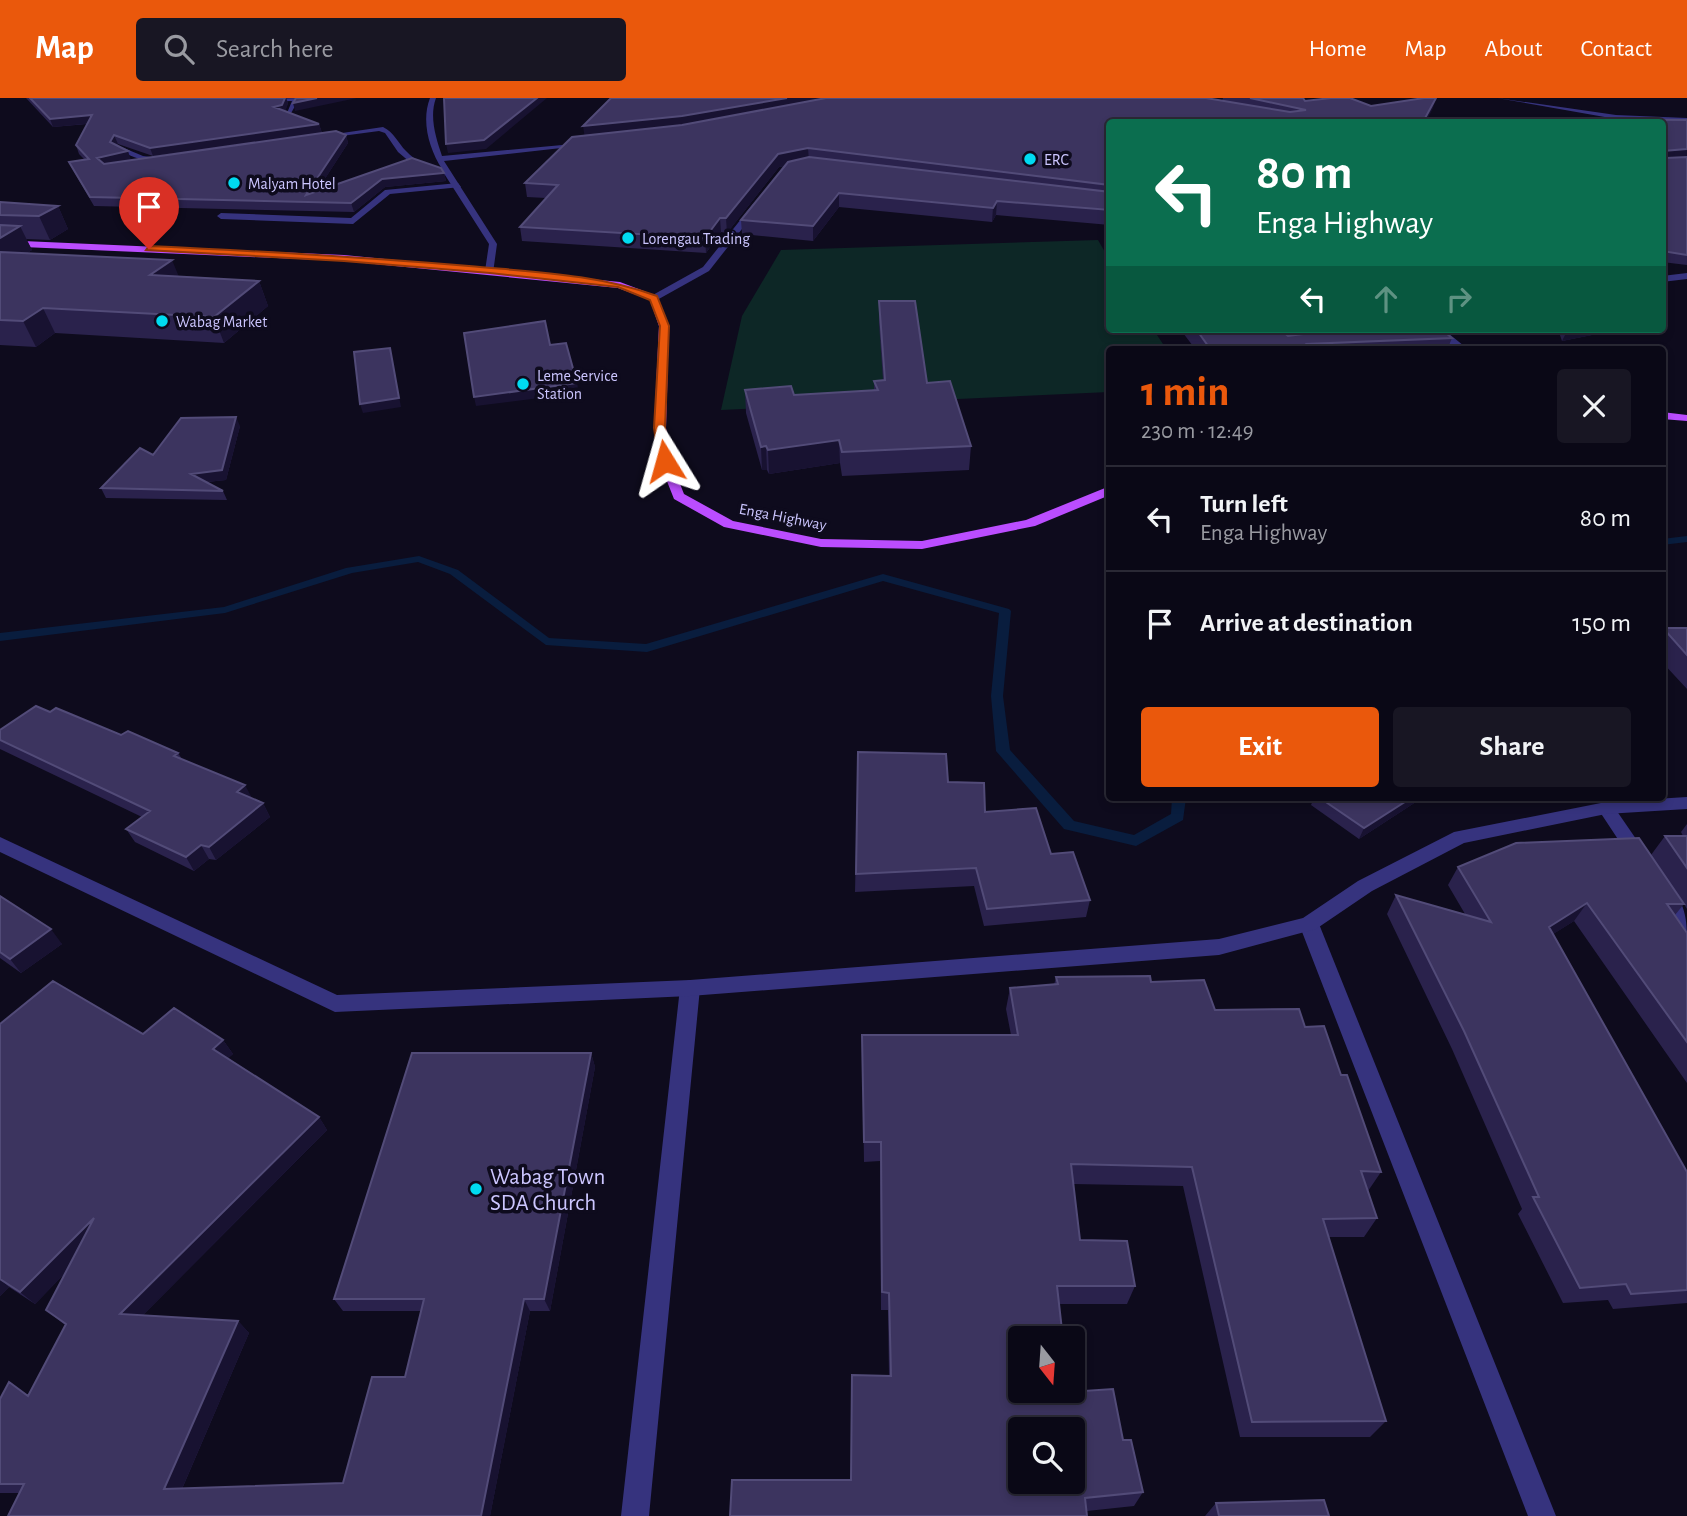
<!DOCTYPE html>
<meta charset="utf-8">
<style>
:root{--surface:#0a0816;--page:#181623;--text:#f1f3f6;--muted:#999aa1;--line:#2a2935;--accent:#ea580c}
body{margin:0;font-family:"Alegreya Sans",sans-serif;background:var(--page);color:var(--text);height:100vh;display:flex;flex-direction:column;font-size:26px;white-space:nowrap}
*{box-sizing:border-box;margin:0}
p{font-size:23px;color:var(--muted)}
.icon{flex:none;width:38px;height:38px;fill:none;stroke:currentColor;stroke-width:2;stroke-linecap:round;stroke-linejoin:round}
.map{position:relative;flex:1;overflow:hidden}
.side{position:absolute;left:1106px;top:248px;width:560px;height:455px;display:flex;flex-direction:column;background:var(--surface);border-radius:7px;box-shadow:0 4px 10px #0003,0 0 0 2px var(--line)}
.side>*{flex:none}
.top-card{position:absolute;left:1106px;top:21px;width:560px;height:214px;border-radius:7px;box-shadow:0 4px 10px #0003,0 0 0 2px var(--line);background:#0b6e4f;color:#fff;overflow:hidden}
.needle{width:46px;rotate:163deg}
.fabs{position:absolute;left:1008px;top:1228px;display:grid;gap:14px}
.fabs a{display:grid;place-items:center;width:77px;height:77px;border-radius:7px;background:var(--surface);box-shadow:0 4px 10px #0003,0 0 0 2px var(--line);font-size:35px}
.pin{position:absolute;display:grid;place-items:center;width:60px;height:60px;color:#fff;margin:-72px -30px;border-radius:50% 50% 50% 0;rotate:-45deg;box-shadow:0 0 7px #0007}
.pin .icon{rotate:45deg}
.me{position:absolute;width:77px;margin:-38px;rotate:352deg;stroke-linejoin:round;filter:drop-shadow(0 0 5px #0008)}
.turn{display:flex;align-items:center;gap:24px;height:147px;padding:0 35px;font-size:32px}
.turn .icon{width:91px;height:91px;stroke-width:2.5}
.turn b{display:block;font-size:49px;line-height:60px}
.lanes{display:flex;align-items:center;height:66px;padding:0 35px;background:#0003;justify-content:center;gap:35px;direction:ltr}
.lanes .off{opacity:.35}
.round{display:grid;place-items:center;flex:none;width:74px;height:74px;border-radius:7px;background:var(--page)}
.summary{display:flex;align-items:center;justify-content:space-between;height:119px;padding:0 35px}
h1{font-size:42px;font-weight:700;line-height:52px;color:var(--accent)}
.button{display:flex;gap:14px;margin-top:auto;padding:14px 35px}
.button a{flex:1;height:80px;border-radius:7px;background:var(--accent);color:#fff;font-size:28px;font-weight:700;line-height:80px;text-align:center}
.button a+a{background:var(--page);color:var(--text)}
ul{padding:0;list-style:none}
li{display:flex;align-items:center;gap:21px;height:105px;padding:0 35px;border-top:2px solid var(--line)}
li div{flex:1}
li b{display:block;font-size:26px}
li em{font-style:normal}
header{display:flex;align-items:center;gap:42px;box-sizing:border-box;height:98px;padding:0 35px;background:var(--accent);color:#fff}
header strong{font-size:33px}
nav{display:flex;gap:38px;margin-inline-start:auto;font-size:24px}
.search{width:490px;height:63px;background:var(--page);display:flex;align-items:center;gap:18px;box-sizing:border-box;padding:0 24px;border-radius:7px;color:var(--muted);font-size:26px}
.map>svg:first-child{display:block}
</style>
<header>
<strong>Map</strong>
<div class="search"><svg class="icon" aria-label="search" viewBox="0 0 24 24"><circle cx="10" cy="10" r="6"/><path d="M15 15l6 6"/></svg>Search here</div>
<nav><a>Home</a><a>Map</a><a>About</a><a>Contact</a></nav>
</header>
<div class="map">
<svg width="1687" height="1418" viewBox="0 0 1687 1418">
<rect width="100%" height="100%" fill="#0e0b1d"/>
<path fill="#0d2726" d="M1098,142l11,19 1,70h43l14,21h-57l-1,42 -388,18 21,-94 39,-66z"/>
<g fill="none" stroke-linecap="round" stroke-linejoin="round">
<path fill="#091d3e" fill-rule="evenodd" d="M1687,438v6l-25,3v-6z
M419,458l39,14 91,68 97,6 237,-70 126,35 2,2 -8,85 7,54 64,71 60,14 37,-21 1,-16h14l-3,22 -47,26 -72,-17 -68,-78 -5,-55 8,-83 -116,-32 -236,71 -101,-7 -96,-71 -32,-12 -66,11 -127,40 -225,28v-8l224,-26 122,-39z"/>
<path fill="#36337e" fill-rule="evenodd" d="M1497,0l119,17 71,3v4l-71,-3z
M458,85l3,4 -71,7 -37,30 -132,-5 -4,-3 4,-3 130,5 34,-28z"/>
<path fill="#36337e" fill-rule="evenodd" d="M430,0h6c-7,19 0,40 6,58l142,-13 4,2 -144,16 53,83 -4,29 -8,-2 4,-27 -44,-69 -34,-12 -13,-11 -13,-19 -6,-2 -60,8 -4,-2 68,-10c11,5 15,16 23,24 10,11 22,15 36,18 -13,-20 -21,-48 -12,-71z
M261,1l38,-1v1l-9,16 -3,-2 5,-12 -29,1z
M119,48l24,10 24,3c-16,7 -35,-3 -51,-9z
M753,106l7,2 -51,65 -52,29h-6v-4l52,-29z
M1687,175v6l-25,3v-6z
M1431,231h12l26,21h-12z
M1606,704l6,2 33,48 3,5 -3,5h-12l-33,-50 -3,-4 3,-4z
M1664,790c20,6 23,31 23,49l-7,-3 -25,-39 2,-5z
M1309,818l7,3 3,5 237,592h-28l-229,-592 3,-5z
M690,882l7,2 3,6 -51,528h-28l59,-528 3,-6z"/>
<path fill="#36337e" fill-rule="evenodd" d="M1687,699v12l-81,5 -142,29 -92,48 -56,38 -97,26 -529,41 -355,16 -335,-160v-15l337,158 353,-15 529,-41 84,-21 55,-37 96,-49 152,-30z"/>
<path fill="#bb4dff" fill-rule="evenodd" d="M0,142l344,15 276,27 37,14 12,30 -3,102 5,33 13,33 49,27 88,18 101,2 104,-21 84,-34v9l-75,31 -113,23 -101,-2 -97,-20 -50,-28 -15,-38 -5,-33 5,-102 -9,-26 -32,-12 -274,-27 -344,-15z
M1662,314l25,3v6l-25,-2z"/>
</g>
<path fill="#2a224c" d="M26,0h260l2,5 -3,8 34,13 3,9 -169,23 -35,-12 -1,1 14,15 215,-25 2,8 -31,48 127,-18 2,8 -61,6 -31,25 -260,-6 -21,-36 -4,-8 15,-3 -5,-5 -3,-9 11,-21 -34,3z
M1223,0h80l2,3 66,5 62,2 -323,14v103l-114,-10 -4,7 -153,-15 -26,34 -71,-7 -1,-14 44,-54 -6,1 -52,66 -6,-1 -15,21 -184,-12 -2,-14 26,-29 -19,-1 -2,-14 59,-48 638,-34z
M1568,21l119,1v145l-25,-3v-140h-95z
M0,104l58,4 10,23 -18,11 -24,-1 6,11 -5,3 152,23 80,5 9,25 -44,37 -169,-10 -19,14 -36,-2z
M879,203l48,82 44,63 -2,24 -127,6 -2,-13 -71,11 -2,-4h-5l-16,-57 -1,-23 49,5 80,-5v-9l9,-1 -4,-57z
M1180,231h261l11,9 -5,12h-251z
M1558,231h64l-60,12z
M240,328l-14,54 -19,2 16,9 4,9 -121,-2 -5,-10 52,-33z
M1663,530h24v61l-25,-27z
M50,614l71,23 57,18 4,6 70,40 11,4 7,14 -54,43 -7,-1 -15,12 -59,-29 -9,-13 16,-12 -142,-68v-9z
M858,654l90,30 37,30 66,42 39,46 -4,17 -102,9 -10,-40 -119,6z
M1314,700h108l-63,41 -48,-34z
M1687,726v85l-3,-5 -9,11 12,18v150l-113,-162 -21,13 134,238v131l-74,6 -5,-9 -45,3 -45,-89 4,-5 -70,-160 -65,-135 9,-19 69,19 -17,-29 10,-18 193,-12 14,-19h18l-2,-4z
M0,798l62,48 -41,29 -21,-15z
M1056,879l95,5 64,28 90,17 36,48 40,97 -13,19 9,27 -13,19h-35l57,184 -16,16h-130l-57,-251 -110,-2 7,56 55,46 -8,18h-68l-39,87 103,49 20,52 -9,14 -47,5 -236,-31 38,-104 -1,-66h-7l-1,-149 -16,1 -2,-127h149l-5,-26 4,-21 44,-3z
M0,926l223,16 10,14 -5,4 91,59 8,13 -184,185 95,6 11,12 -67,156 161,-6 62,-106 16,-66h-78l-9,-12 257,-246 4,14 -45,244h-20l-40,205h-482l12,-23h-20v-94l28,-3 37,-71 -19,-15 20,-38 -31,32 -26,-17 -9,9z
M1216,1405l113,13h-124z"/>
<path fill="#181231" d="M285,0h1l2,5 -3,10 -11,-6z
M317,0h40l-62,13 -2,-8z
M537,0h10l-61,51 -38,4 -2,-9z
M787,0h70l-174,30 -98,11 -2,-13z
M1436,0l-3,10 -7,14h-3z
M92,17l3,8 -42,4 -3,-8z
M319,26l3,9 -169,23 -3,-8z
M114,37l4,9 -5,6 -3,-8z
M346,37l2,8 -38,59 -4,-7z
M808,50l1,13 -30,6 -52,66 -1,-15 52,-64z
M1687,51v8l-25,3 1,-9z
M128,53l3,9 -30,7 -4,-9z
M444,75l2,8 -61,6 -31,25 -3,-9 31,-24z
M839,95v14l-26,34v-15z
M997,103l-1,14 -4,7 1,-14z
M58,108l10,23 -18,11 -11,-24z
M720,120l1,14 -15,21 -1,-15z
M20,128l12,24 -32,19v-31z
M172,162l10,24 -32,-9z
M259,183l9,25 -44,37 -10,-26z
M43,210l12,25 -19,14 -13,-26z
M1584,231h38l-60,12 4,-8z
M390,250l11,59 -38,6 -3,-9z
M577,285l2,10 -103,13 -2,-9z
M236,319l4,9 -14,54 -31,3 -4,-9z
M839,342l1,23 -71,11 -1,-24z
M766,348l1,24h-5l-1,-23z
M245,687l7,13 -15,-6z
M1411,700h11l-63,41 5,-11z
M263,705l7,14 -54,43 -7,-13z
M201,747l8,14 -15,12 -8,-14z
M1587,805l-13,18 -38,24 13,-18z
M51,831l11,15 -41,29 -11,-14z
M223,942l10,14 -10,9 -10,-14z
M591,955l4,14 -45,244 -6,-12z
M319,1019l8,13 -194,195 -13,-11z
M94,1120l13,12 -72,74 -15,-12z
M0,1181l9,8 -9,9z
M524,1201l6,12 -40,205h-9z
M238,1223l11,12 -71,165 -14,-9z"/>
<path fill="#3c345f" stroke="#524b78" stroke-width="2" fill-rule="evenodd" d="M30,0h255l-3,7 -8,2 45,17 -169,24 -36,-13 -4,7 18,9 -31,7 7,6 232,-33 10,4 -40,60 106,-37 29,10 3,5 -62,6 -31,24 -261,-6 -21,-35 20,-3 -13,-14 16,-30 -42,4z
M296,0h21l-24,5z
M444,0h93l-53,42 -38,4z
M611,0h176l-105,18 -99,10z
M826,0h380l84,14 16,-2 -56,-12h53l2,3 26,-3h19l21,8 53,-8h12l-13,24h-313v63l-302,-37 -30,6 -52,64h-6l-15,20 -185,-11 38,-42 -33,-2 47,-46 110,-12z
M1568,21l119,1v29l-24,2 3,7 21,-1v98l-25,-4v-129h-95z
M809,59l301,35v18l-113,-9 -4,7 -154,-15 -26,33 -72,-6 47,-58z
M0,104l58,4 -19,10 -39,-1z
M0,127l20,1 -20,12z
M0,154l172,8 -22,15 109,6 -45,36 -171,-9 -20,13 -23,-1z
M879,203h36l12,82 23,-2 21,65 -129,6 -3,-12 -71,10 -2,-4 -5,1 -16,-57 46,-4 3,9 84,-5 -4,-9 11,-1z
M545,223l5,24 16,-2 11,40 -103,14 -10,-64z
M1196,231h84l8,7 15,-2 -5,-5h143l11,9 -145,6 6,6h-102z
M1565,231h19l-18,4z
M390,250l9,50 -39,6 -6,-52z
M236,319l-14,53 -31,4 32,17 -122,-3 39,-40 13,7 28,-37z
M1663,530h24v27z
M36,608l14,6 6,-4 65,27 7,-4 50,22 -4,3 71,29 -8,7 26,11 -54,44 -8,-2 -15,12 -60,-28 24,-18 -150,-71v-10z
M858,654l88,2 2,28 36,1 1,29 51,-4 15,46 22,-2 17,48 -103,9 -11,-41 -120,6z
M1320,700h91l-47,30z
M1665,738h22v32z
M1639,740l45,66h-17l20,29v109l-100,-139 -38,24 138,245v118l-56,4 -5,-10 -46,4 -47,-91h6l-75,-166 -68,-136 95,27 -33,-55 58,-24z
M0,798l51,33 -41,30 -10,-7z
M1150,878l1,6 53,-2 11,30 84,-1 6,18 19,-1 17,49h6l34,97 -20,-1 16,47 -54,1 63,202 -134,1 -60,-255 -121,-3 9,76 47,1 8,45h-78l6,53h-43v52h49v1l44,-3 10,51h8l12,52 -58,6 2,18h-357l2,-36h119l1,-105 39,1 -2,-83 -7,-1 -1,-150h-17l-2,-107h156l-8,-47 48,-4 -2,-7zM1020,1332h53v52h-53z
M53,883l90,53 31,-26 49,32 -10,9 106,68 -199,197 118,7 -74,168 179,-6 29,-106h33l19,-78h-90l78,-246h179l-47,246h-20l-43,217h-473l16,-32h-24v-85l9,-17 19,14 38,-72 -20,-14 48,-92 -74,74 -20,-13v-255z
M1324,1402l5,16h-110l-3,-13z"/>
<path fill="#ea580c" stroke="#983908" stroke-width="2" d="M149,148c107,5 213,11 320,20 63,6 129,8 188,30l12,30 -4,102 5,33 -5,3 -6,-3 -5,-33 6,-102 -10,-26 -32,-13 -128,-14 -146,-12 -198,-11z"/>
<g fill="#00dbf1" stroke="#0e0b1d" stroke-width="2.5">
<circle cx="1030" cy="61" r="7"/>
<circle cx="234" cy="85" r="7"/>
<circle cx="628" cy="140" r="7"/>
<circle cx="162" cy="223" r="7"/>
<circle cx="523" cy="286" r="7"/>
<circle cx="476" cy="1091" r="7"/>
</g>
<g text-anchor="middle" stroke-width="7" stroke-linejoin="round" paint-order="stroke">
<g font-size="16" fill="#ccc6ff" stroke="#0e0b1d" text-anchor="start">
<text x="1044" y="67">ERC</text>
<text x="248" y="91">Malyam Hotel</text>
<text x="642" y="146">Lorengau Trading</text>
<text x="176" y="229">Wabag Market</text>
<text x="537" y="283">Leme Service<tspan x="537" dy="18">Station</tspan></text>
</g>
<g font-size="16" fill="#ccc6ff" stroke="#0e0b1d">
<text transform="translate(783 418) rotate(11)" y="6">Enga Highway</text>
</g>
<g font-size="23" fill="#ccc6ff" stroke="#0e0b1d" text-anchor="start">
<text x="490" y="1086">Wabag Town<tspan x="490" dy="26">SDA Church</tspan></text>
</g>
</g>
</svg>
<div class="fabs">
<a><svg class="needle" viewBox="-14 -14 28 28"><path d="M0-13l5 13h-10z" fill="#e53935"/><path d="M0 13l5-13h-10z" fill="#999aa1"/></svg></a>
<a><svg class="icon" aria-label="search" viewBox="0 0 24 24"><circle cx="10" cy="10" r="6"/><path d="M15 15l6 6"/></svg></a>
</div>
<div class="pin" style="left:149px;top:151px;background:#d93025"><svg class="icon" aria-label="arrive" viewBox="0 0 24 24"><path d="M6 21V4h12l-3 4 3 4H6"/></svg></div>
<svg class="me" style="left:665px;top:363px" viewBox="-20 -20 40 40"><path d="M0-17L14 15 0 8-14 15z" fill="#ea580c" stroke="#fff" stroke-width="4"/></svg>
<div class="top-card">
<div class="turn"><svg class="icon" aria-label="left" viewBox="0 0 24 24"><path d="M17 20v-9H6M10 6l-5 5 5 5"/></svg><div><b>80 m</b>Enga Highway</div></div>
<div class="lanes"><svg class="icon" aria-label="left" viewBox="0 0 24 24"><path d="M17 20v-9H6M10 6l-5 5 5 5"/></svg><svg class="icon off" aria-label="ahead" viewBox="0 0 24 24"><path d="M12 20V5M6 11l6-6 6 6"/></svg><svg class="icon off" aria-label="right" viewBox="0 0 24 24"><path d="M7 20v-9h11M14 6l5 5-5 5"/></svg></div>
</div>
<section class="side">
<div class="summary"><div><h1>1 min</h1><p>230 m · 12:49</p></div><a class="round"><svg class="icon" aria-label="close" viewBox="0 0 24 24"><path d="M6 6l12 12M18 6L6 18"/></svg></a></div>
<ul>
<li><svg class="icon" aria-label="left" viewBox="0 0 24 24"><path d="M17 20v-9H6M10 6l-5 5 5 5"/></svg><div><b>Turn left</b><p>Enga Highway</p></div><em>80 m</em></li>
<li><svg class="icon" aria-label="arrive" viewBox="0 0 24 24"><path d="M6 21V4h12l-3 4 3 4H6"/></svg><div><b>Arrive at destination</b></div><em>150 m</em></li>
</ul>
<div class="button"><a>Exit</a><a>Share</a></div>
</section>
</div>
